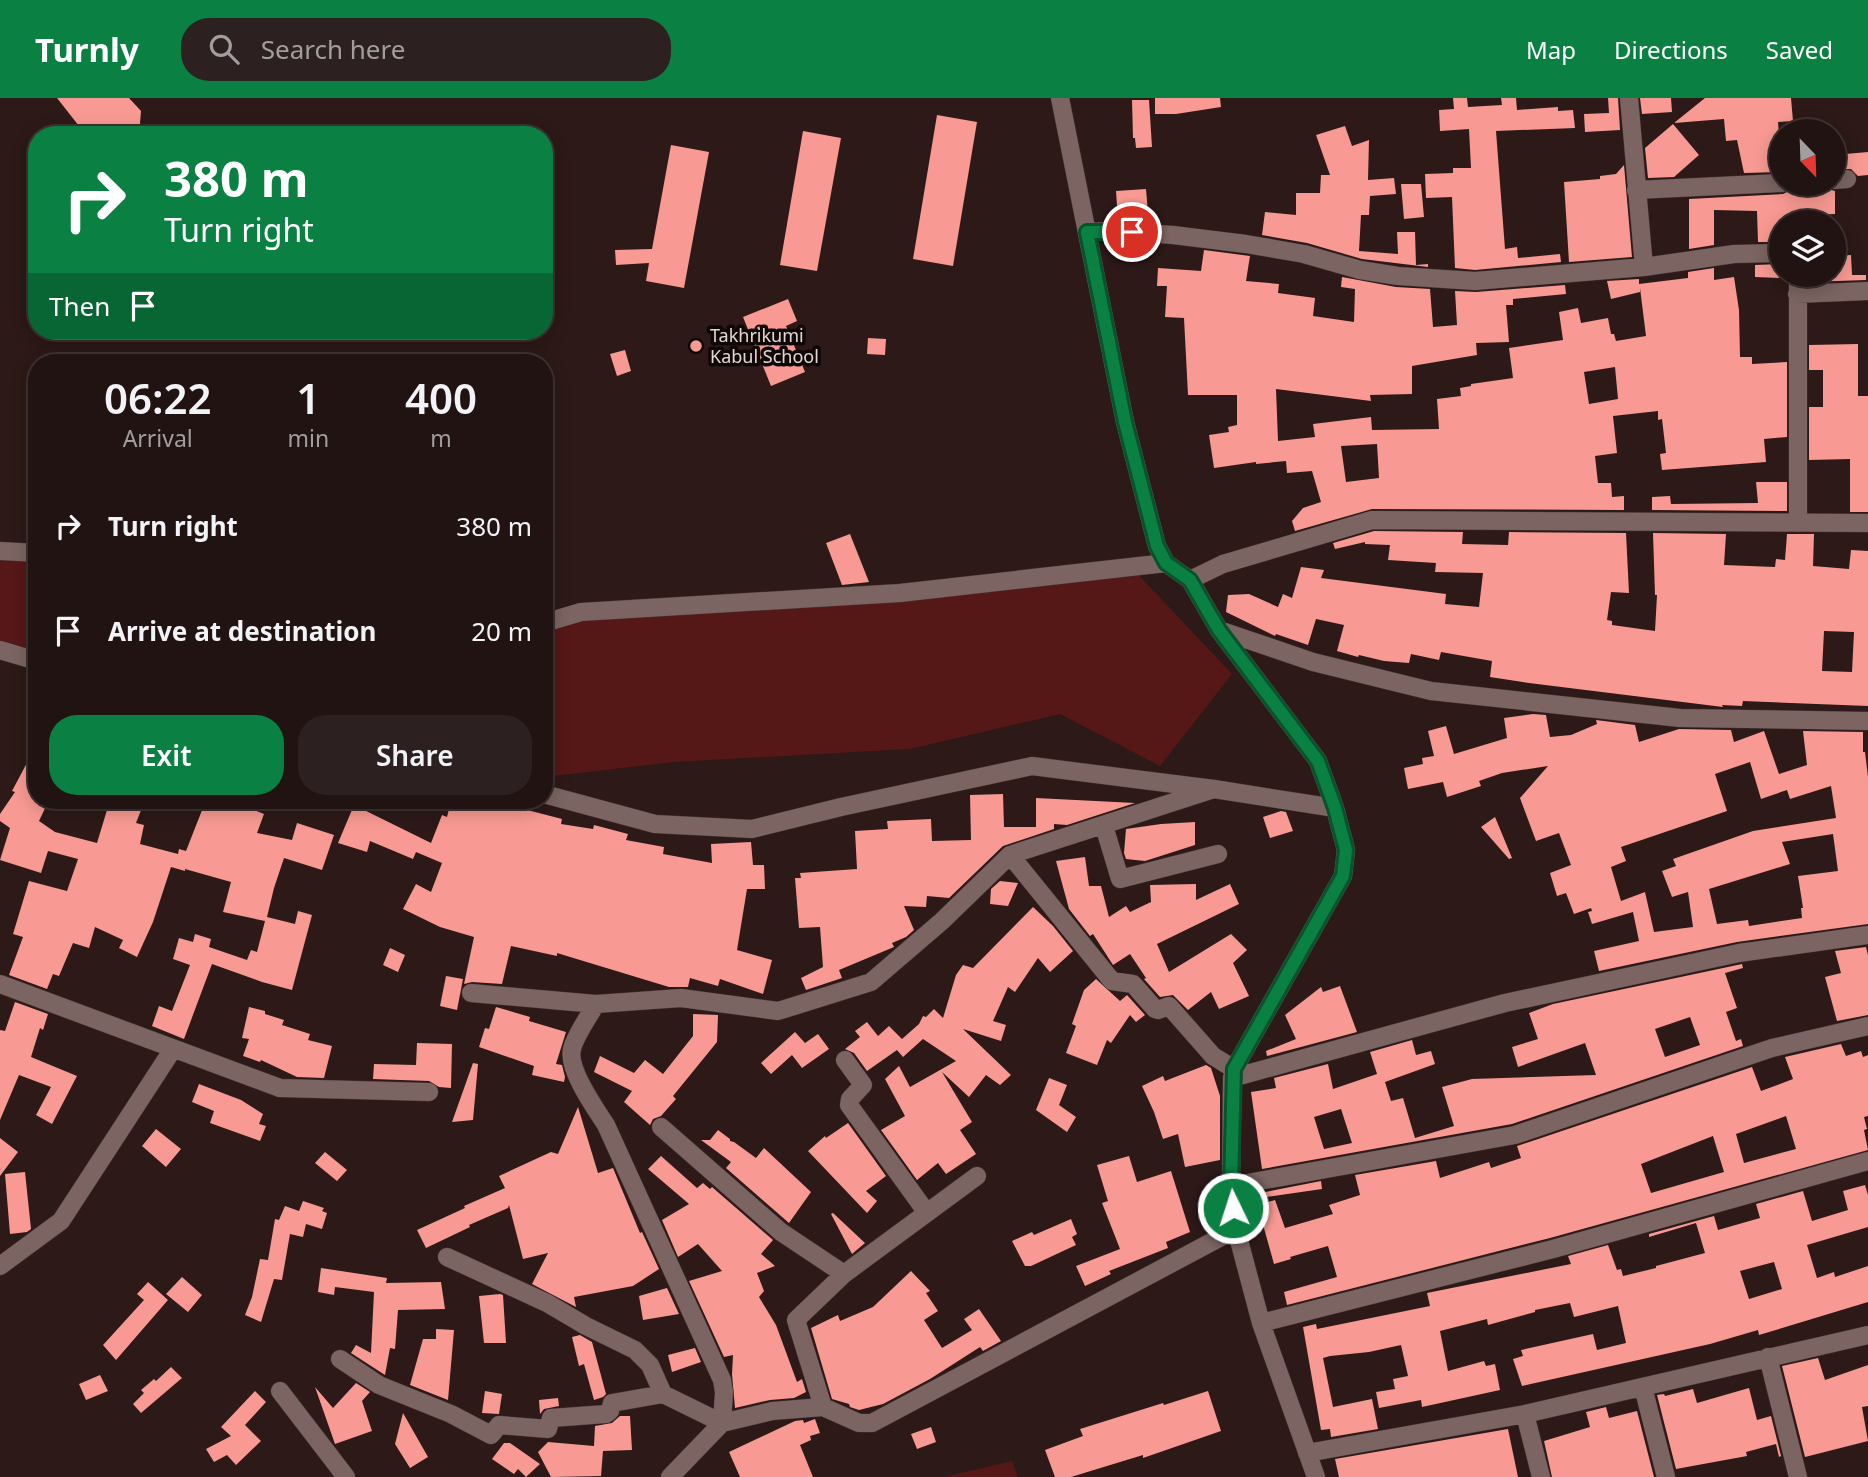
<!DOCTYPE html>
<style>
:root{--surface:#211312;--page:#2d2020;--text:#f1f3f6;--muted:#a29e9f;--line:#3e3232;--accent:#0b8043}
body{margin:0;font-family:"Noto Sans",sans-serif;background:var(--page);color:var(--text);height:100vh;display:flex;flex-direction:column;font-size:26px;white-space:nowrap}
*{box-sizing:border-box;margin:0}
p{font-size:23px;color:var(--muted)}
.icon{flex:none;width:38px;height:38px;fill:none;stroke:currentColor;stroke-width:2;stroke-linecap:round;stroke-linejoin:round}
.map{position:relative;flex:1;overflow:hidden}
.drawer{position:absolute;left:28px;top:256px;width:525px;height:455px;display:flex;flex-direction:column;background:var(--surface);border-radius:28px;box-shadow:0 4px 18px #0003,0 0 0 2px var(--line)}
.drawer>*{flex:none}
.top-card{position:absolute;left:28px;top:28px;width:525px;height:214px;border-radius:28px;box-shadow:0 4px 18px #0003,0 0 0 2px var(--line);background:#0b8043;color:#fff;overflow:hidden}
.needle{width:46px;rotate:157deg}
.controls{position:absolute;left:1769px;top:21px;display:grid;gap:14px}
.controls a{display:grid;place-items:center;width:77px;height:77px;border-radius:50%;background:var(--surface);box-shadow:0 4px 18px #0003,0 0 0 2px var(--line);font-size:35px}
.pin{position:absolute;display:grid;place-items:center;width:60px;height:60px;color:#fff;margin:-30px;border:4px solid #fff;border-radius:50%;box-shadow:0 2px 7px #0007}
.me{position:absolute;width:77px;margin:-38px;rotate:356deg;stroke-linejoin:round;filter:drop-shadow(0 0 5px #0008)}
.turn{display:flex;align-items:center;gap:24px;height:147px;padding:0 21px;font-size:32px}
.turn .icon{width:91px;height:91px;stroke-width:2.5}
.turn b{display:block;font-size:49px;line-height:60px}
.then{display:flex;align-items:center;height:66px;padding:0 21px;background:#0003;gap:14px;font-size:26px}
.eta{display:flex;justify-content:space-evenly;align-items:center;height:119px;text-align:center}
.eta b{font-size:42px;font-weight:600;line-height:49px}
.action{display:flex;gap:14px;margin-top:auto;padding:14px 21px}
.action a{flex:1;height:80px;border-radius:28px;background:var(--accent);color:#fff;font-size:28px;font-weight:600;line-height:80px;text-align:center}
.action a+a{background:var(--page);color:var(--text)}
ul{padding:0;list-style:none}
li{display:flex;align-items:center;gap:21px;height:105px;padding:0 21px}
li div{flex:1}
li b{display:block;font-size:26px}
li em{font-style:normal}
header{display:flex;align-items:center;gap:42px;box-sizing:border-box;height:98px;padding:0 35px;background:var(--accent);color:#fff}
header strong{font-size:33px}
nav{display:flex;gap:38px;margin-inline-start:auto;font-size:24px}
.search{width:490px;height:63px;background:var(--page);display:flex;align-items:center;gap:18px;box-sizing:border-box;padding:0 24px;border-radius:28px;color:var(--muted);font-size:26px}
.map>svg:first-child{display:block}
</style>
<header>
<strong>Turnly</strong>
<div class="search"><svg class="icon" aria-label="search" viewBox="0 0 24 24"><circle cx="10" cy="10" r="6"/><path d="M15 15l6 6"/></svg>Search here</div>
<nav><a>Map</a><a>Directions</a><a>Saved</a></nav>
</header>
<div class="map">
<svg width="1868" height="1379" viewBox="0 0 1868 1379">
<rect width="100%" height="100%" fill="#2c1918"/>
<path fill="#561717" d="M0,445l37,5v108l-37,-11z
M1135,473l97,103 -72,92 -100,-52 -150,35 -236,13 -130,15v-147l74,-18z
M1012,1363l6,16h-74z"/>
<path fill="#f89a93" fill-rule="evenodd" d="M57,0h72l12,13 -2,24h-53z
M1155,0h65l1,9 -45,7h-21z
M1453,0h14l1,9 34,-2 -1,-7h15l1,12 41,-3v4l15,-1 2,18 -79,3 9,118 12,-2 1,11 42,-4 1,8 -86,8 -20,-2 -3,-71 -26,1 -1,-24 28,-1v-5h18l-2,-39 -29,2 -1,-21 15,-1z
M1608,0h10l2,32 -35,2 -1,-18 25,-1z
M1640,0h31l1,14 -30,2z
M1705,0h86l2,23 -15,1 4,50 -38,1 -7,-33 -11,1 -2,-22 -50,4z
M1132,2h17l3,47 -16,1 -1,-10h-2z
M937,17l40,7 -24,144 -40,-7z
M1673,26l26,31 -25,22 -26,1 -3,-30z
M1345,28l7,20 17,-6 -1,40 26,-2 2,16 -26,2 -1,19h-8l-2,36 39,3 -1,-22h18l1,33 12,-1v3l-66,-8 -55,-16 -45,-8 3,-23 31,3v-22h24l1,-18h9l-14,-40z
M803,33l38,7 -24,133 -37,-6z
M671,47l38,7 -25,136 -38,-7 3,-18 -33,2 -1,-15 37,-1z
M1868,54v23l-10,1 -7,-7h-17v-14z
M1624,67l8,92 -63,5 -5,-80 36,-3v-3l16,-2z
M1401,86h20l3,33 -20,2z
M1146,91l2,24 -11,1v7l-19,-1 -2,-29z
M1828,91l7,2v23l-27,1 -1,7h-25v20h-24l-1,-31 -43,-1v35l-25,4v-50l94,-5 8,-4z
M1204,152l46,6 -4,25 33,3 -1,9 37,5 -2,18 41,6 1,-33 -14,-2 1,-10 54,10 34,2 3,38 24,-2 -2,-34 21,1 89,-7 1,9 -53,5v6h-7l3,37 -33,1 1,12 -65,11v28l-42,1 1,6 -95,-12 2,52 37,-4 -2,-13 58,-7 1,13 67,-1 -2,-30 24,-3 -1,-8 11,-2v-2l42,-6 -4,-30 54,-8 -4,-28 19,-4 3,15 27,-5 3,16h3l2,7 30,-5 -6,-48v4l-29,7 -4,-18 32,-2v5l49,-6v-6l26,-4v12l20,-3 5,33 1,47h12v7l35,-2v75l-23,2 2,23 -104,8 -2,-16 6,-1 -4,-34 -4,1v-9l-45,5 4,37 -22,3 3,27h13l1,14 12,-1v14l-252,-1 -77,22 -3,-10 11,-13 18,-6 -9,-31 -25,2 -1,-12 -30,3v-2l-42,6 -5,-33 20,-3 -1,-5 9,-2v-30h-49l-4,-77 -19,-1 2,-31h-10l1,-18 43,3zM1615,269l3,32 -29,5 -5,-32zM1377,346l2,34 -33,4 -5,-36z
M1851,157l1,20h14v5l-57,2v-7h25v-19z
M1782,166v14l-27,-1v-12z
M788,201l9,22 -11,5 19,46 -34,14 -28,-69z
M868,240l18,1 -1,16 -18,-1z
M1858,246v52h10v116h-18v-53l-41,1v-53h14v-37h-14v-25z
M625,252l6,21 -14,5 -7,-22z
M1756,384h31v29l-135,-1v-13l18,-1 1,8 87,-1z
M1374,433l89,1 -1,12 46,1 1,-13 117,1 3,60 -18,-1 -4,28 5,1v4l43,6 2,-36h-2l-2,-62 73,1 -2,31 51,2 1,-8 9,1 2,-26h27l-1,32 36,3 2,-19 17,1v155l-125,-5 -1,5 -20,-1 1,2 -194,-24 -39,-6 2,-16 -51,-9 -2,8 -28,-6 -2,9 -25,-2 -25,-6 -1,2 -21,-6 7,-26 -28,-6 -8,26 -32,-11 -1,2 -49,-24 2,-17 21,-1 29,13 5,-13 9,4 9,-31 23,3 -3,8 125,16 -1,10 34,3 4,-34 -48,-1 1,-9 -48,-3 2,-15 -25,-1v-2l-30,7 -2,-6zM1824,533l30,1 -2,40 -30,-1z
M850,436l19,48 -27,3 -16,-42z
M1533,616l13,1 4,22 21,-2 26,-11 -1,-4 39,5 4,17 40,-13 52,1 3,12 30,-11 15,43 28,-9 -4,-34 60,1v20h2l3,25v147l-131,18 -138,29 -5,-20 45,-10 -6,-29 -41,12 -4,-12 4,-1 -1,-3 -17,6 -8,-21 -9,3 -7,-23 21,-8 -12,-32 -23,8 -16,-43 28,-32 -46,7 -23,8 2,5 -34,11 -4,-15 -35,7 -4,-21 19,-4 -1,-6 12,-2 -6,-25 18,-5 8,28 53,-16 -3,-20zM1750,664l11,37 26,-9 3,9 41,-13 5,32 -83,13 -80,28 3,7 -14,5 10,26 16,-5 5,35 -39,5 -9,-40 -24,9 -10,-34 15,-6 -5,-14 106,-36 -12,-37zM1833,736l5,37 -40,5 5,32h-2l1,10 -53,8 -1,-6 -31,4 -8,-35 81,-25 -8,-22z
M37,646v56h12l-10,21 16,11 42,11 13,-43h35l-9,23 8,2 -4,19 38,10 1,-5 7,2 20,-51h22l36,14 -7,19 35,7 5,-17 37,12 -12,35 -38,-12 -10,30 -7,29 28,7 3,-13 14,4 -20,75 -30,-8 -50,-18 -28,75 -32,-13 7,-20 13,5 18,-46 -17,-6 6,-21 14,4 2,-8 16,5 -2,8 38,13 4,-10 6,2 8,-31 -42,-9 8,-30 -46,-13v2l-14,-4 -18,55 -16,35 -18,-9 4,-8 -28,-13 -6,21 -16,-5 -14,33 -6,-2 -6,15 -38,-14 14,-38 -10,-3 16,-53 38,10 11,-32 -30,-8 -7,22 -41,-13 10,-32 -10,-7v-7l15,-22 -3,-1z
M1003,696l1,33h32v-29l99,5 -68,22 -13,-1v5l-51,17 -54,52 -22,-2 -1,11 -22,-1 10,24 -8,7 -14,6 2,4 -55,23 3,8 -36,12 -5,-12 22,-11 -3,-40 -21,1 -4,-50h6l-1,-5 57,-4 -2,-38 33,-2 -1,-8 44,-2 1,22 39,-1 -1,-45z
M460,702h41l-1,3 62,16 -1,5 32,5 1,-4 34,9 -2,6 38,7 -1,7 49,9 -1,-19 40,-2 2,23h11l1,24h-18l-10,61 35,10 -9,34 -43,-15 -2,7 -28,-8 -2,9h-19l-112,-34v3l-46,-10 -9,38 -30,-2 -8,2 10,-47 -34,-10 -37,-18 13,-25 15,8 11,-29 -26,-11 -3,7 -43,-18 -3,11 -29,-9 16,-38 77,38 11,-28 5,2 4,-16 8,2z
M1281,713l5,1 7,19 -23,7 -7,-21z
M1495,719l17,41 -3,1 -28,-32z
M1195,724v23l-50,16 -19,-2 -2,-6 2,-24 35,-5z
M1085,759l4,29h12l8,31 17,-11 4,6 21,-10 -1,-17 46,-1v16l34,-16 9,20 -82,40 12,28 62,-38 16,16 -14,13 16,33 -30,13 -8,-17 -23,18 -15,-15 -13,2 -16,-18 2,-1 -16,-24 -17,11 -20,-31 -3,2 -21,-27 -13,-48z
M1000,783l18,2 -10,23 -18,-2 1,-15z
M1033,809l20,19 20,25 -23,21 -12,-14 -23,34 -7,-5 -15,34 13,4 -5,16 -38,-12 48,46 -11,10 -14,-10 -17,22 -27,-25 30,50 -12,8 16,24 -30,20 -8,-11 -21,17 -36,-50 24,-14 -20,-37 14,-13 11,21 46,-26 -33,-22 -20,18 -6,-7 -30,21 -13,-18 -9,-4 15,-12 -5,-6 12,-9 11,14 11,-10 13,13 17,-15 4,-8 3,1 8,-8 9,9 13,-43 7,-10 10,3z
M1866,849l2,8v60l-31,6 -12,-44 16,-4 -6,-22z
M390,850l15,7 -7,17 -15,-7z
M1742,866l1,4 -18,5 12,35 -11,4 10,29 5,-2 2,7 -231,78 -250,45 -11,-77 25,-4 -2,-10 54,-14 5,25 44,-15 -7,-22 42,-12 4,15 15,-4 4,13 -50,18 6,19 12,-3 12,40 39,-12 -12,-39 30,-8 124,-4 -11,-32 -67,24 -6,-20 26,-8 -9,-26 24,-9zM1690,919l10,28 -35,12 -10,-28zM1341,1011l11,34 -28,6 -10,-32z
M446,878l17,3 -6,31 -17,-4z
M1096,881l24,22 7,-6 18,20 -9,7 -6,-7 -19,28 -4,-3 -10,25 -31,-12 10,-27 -4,-2 12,-34z
M1340,888l17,46 -90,24 -1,-5 30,-12 -11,-24 36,-28 2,5z
M15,904l33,12 -5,16 -3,-2 -9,29 46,19 -25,48 -16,-9 15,-28 -32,-12 -19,45v-90l5,1z
M249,909l16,4v3l19,6 -2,5 28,9 -2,6 24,6 -8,32 -27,-1 -36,-17 -1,2 -17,-6 6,-17 -7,-1z
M496,909l34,10 -1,4 37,11 -10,32 6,1 3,12 -1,5 -32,-7 2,-9 -55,-19 6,-19 4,1z
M693,916l25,1 -1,27 -44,54 3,3 -15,17 -8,3 -3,6 -26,-23 8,-11 -38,-19 6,-16 34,17 11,-13 18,14 30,-38z
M795,934l10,11 13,-9 11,15 -27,19 -10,-13 -21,19 -10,-11z
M417,945l35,1 -1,44 -12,-1 -10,-6 -56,-2 1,-15 42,1z
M1841,946l5,12 15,-5 2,6 5,-2v61l-4,1 3,12 -3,1 4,20 -318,88 -263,67 -3,-13 53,-15 -9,-31 -38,11 1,2 -17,5 -14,-50 4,-1 -3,-9 14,-4 10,28 48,-14 -4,-9 31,-10 -5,-20 81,-14 4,17 49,-16 2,6 30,-10 -4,-12 235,-79 9,24 32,-12 -8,-22zM1786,1018l10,33 -52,14 -8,-29zM1713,1038l11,36 -73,21 -10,-29z
M473,965l5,1 -5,56 -21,2z
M1206,967l5,3 9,28v64l-35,7 -7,-33 -15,5 -9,-27 -12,-26 21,-10 2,5z
M1049,980l18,7 -8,20 17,12 -9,15 -31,-22z
M199,986l42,16 22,14 -4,10 7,2 -6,15 -50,-18 4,-12 -22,-9z
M578,1009l20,66 15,-5 27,65 2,-1 17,37 -26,17 -59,11 2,10 -44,-23 16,-31 -25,6 -14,-54 -1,3 -39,17 1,2 -44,21 -9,-18 48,-22 -1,-2 41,-18 -6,-12 52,-24 7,2z
M848,1025l38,53 -20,15 11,10 -10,12 -59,-62 17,-15 1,2z
M156,1031l25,20 -15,18 -24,-21z
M718,1032l12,9v2l4,1 22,16 8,-10 47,44 -22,31 -63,-55 5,-6 -30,-22h9z
M0,1040l18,14 -18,24z
M325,1054l22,18 -10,11 -22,-18z
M661,1058l36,32 6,-5 7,6 2,-2 61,53 -12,14 14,12 -18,7 7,18 -5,6 17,28 21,57 5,-3 4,13 -12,6 -24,2 -35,8 -3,-34 1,-19 -9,2 -35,-76 33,-10 -24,-27 -20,13 -16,-37 27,-16 -41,-35z
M1129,1058l8,26 34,-11 19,61 -24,10 2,6 -59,23 2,3 -26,12 -9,-20 44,-17 -18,-46 6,-2 -11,-36z
M25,1074l6,57 -4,3 -17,2 -5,-60z
M1321,1083l1,8 -56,8 -1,-5z
M1865,1087l3,10v32l-61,18 10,33 17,-6 1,5 33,-11v36l-109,33 -1,-5 -48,14 -188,42 -9,-27 10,-3 -2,-6 72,-16 4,16 29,-7 -8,-37 -44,11 -4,-14 -35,7v2l-47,13 -1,-6 -47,12 8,40 36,-10 2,5 9,-2 5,26 -78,17 -1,-7 -42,8 -3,-16 19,-3 -2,-10 15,-3 -7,-31 -32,7 -39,4 -7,2 10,49 39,-8 6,30 -47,8 -1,-8 -9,1 -18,-103 13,-3 1,5 113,-23 -3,-13 144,-29 -3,-8 40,-11 9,25 4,-1 2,7 33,-8v-2l49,-13 -9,-30 -47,14v-3l65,-18 4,14 42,-12 -4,-14 47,-13 9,30 36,-11 -5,-19zM1774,1164l8,27 -33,10 -9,-28z
M303,1103l21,7 -2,3 5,2 -5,16 -16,-5 -3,13 -13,-3 -8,46 -8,-1 -13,43 -16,-7 7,-18 8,-38 8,1 7,-41 4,1 6,-14 14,5z
M833,1115l32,30 -13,11 -21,-40z
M1071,1121l6,15 -5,3 4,8 -45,21h-6l-13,-25 20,-9 2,3z
M321,1170l66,10 -1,5 55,-1 4,27 -47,1 -3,39 -5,-1 -5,27 -34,-22 5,-8 15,8 3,-61 -39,-5 -1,8 -16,-3z
M911,1173l19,20 -4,2 12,18 -14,9 18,28 30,-18 -8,-11 15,-10 22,32 -18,10 -3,-4 -50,32 -47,25 -24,6 -9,-3 -1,-3 -17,-5 -21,-71 27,-13 2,6 33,-14z
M182,1179l20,18 -14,17 -22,-18z
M148,1184l20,18 -52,60 -13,-15 41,-45 -7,-6z
M667,1190l12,26 -36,6 -4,-24z
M500,1196l3,1 3,48h-22l-5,-47z
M436,1231l18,1 -6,70 -38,-15 13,-46h13z
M580,1237l12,7 14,52 -3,3 -9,3 -10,-36 -5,2 -7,-29z
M695,1250l6,14 -29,10 -4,-17z
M1818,1260l7,22 43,-15v41l-6,1 6,34 -63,16 -23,-91z
M171,1269l11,11 -41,35 -8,-9 11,-11 -3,-3 13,-11 2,2z
M100,1277l8,16 -22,9 -7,-16z
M356,1285l14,9 -8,9 10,30 -37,13 -20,-57 18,21z
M1749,1290l8,32 14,-4 10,40 -2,1 -3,-13 -30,8 1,4 -71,13 -19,-74 7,-1 1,2 28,-7 4,14z
M255,1293l11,11 -21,23 16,16 -25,24 -9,-10 -13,7 -8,-13 25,-13 -10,-9z
M485,1293l17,3 -3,20 -17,-1z
M1208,1293l13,40 -78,27v-3l-72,22h-16l-10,-27 38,-14 -3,-7 83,-26 1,2z
M558,1300l1,8 -15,3 -4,5 -1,-14z
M1606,1309l3,11 28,-7 17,66h-102l-8,-36 46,-14 -4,-15z
M403,1315l25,44 -18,11 -15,-24z
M620,1318h10l2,34 -29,1 -2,25 -50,1 -13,-25 10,-10 46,4 1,-20 17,-3z
M815,1321l5,14 -10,3 1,4 -11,5 13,32h-73l-11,-25 66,-31 8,-1 1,3z
M931,1329l5,15 -19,7 -6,-15z
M1508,1331l10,48h-179l-4,-18z
M504,1345h6l30,21 -14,13 -8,-8 -4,5 -22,-15z"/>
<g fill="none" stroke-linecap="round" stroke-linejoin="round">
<defs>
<path id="minor" d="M1060,0l65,324 32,124 9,17 24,17 29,50 99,131 17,47 11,42 -3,26 -109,193 -2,9 -1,108 5,43 25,94 55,154
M1629,0l15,169
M1834,82l13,-1
M1636,92l146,-7
M1087,134l25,-1 61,4 73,9 58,10 56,16 38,6 77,5 169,-14 90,-13 48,-1
M1798,177v248
M1797,196l71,-3
M0,453l37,2
M1190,482l33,-16 149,-44 496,3
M544,525l37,-11 319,-19 266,-30
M1219,532l94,32 118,29 249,27 188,3
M0,552l37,11
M544,696l111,30 97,5 89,-22 191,-41 182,23 121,19
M1104,728l16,53 98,-25
M1010,757l102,126 21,3 22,25 3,1 11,-4 44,50 21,13
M0,886l280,104 149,4
M471,895l125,11 85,-6 97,13 93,-29 71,-61 68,-66 204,-66
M845,962l18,25 -13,14 -1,6 78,108
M1232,980l273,-75 234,-50 129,-18
M661,1029l120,105 63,42
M1231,1088l284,-51 257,-87 96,-22
M447,1159l100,46 39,23 49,24 15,15 13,29 59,29 2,-31 -2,-12 -116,-255c-11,-17 -39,-56 -34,-76 3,-13 17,-33 24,-45
M0,1168l61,-45 112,-172
M1261,1225l292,-74 315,-88
M1768,1259l30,120
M340,1261l39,26 72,29 40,21 8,-10 49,4 3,-11 55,-4 4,-3 2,-8 51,-9
M1643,1289l23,90
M280,1293l66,86
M823,1309l-27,-87 48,-46 133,-98
M1525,1316l16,63
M1307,1355l218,-39 343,-79
M670,1379l52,-54 50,-12 51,-4 36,16h13l364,-194"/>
</defs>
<use href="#minor" stroke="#453636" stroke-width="19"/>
<use href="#minor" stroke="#7b6461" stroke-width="18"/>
</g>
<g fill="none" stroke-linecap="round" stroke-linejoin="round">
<defs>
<path id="route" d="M1132,134h-45l38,190 32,124 9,17 24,17 29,50 99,131 17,47 11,42 -3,26 -109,193 -3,117 2,22"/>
</defs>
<use href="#route" stroke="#07532c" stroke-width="18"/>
<use href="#route" stroke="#0b8043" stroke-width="12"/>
</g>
<circle fill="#f59c95" stroke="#0f0706" stroke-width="2.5" cx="696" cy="248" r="7"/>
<g text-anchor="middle" stroke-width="7" stroke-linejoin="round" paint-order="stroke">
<g font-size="18" fill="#e3d6d4" stroke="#0f0706" text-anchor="start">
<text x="710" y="244">Takhrikumi<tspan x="710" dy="21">Kabul School</tspan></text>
</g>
</g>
</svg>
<div class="controls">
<a><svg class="needle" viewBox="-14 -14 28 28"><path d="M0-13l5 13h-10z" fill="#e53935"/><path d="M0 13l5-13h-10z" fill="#a29e9f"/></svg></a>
<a><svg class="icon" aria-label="layers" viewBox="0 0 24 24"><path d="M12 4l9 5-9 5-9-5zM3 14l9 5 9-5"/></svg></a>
</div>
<div class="pin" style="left:1132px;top:134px;background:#d93025"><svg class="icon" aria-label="arrive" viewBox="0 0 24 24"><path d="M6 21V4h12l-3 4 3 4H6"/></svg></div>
<svg class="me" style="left:1233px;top:1110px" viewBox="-20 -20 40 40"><circle r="17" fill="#0b8043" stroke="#fff" stroke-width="3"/><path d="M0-11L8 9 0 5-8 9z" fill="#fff"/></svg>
<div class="top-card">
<div class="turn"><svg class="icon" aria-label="right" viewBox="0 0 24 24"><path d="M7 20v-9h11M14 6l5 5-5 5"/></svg><div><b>380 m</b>Turn right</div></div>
<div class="then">Then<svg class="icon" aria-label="arrive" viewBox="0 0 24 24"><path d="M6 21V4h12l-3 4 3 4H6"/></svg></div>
</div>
<section class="drawer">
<div class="eta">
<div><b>06:22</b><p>Arrival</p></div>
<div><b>1</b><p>min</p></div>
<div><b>400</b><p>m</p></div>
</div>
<ul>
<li><svg class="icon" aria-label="right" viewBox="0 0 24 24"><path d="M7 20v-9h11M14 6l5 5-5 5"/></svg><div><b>Turn right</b></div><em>380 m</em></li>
<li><svg class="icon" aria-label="arrive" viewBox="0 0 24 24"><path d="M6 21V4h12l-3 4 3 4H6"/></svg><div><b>Arrive at destination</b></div><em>20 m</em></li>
</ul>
<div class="action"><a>Exit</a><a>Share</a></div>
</section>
</div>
